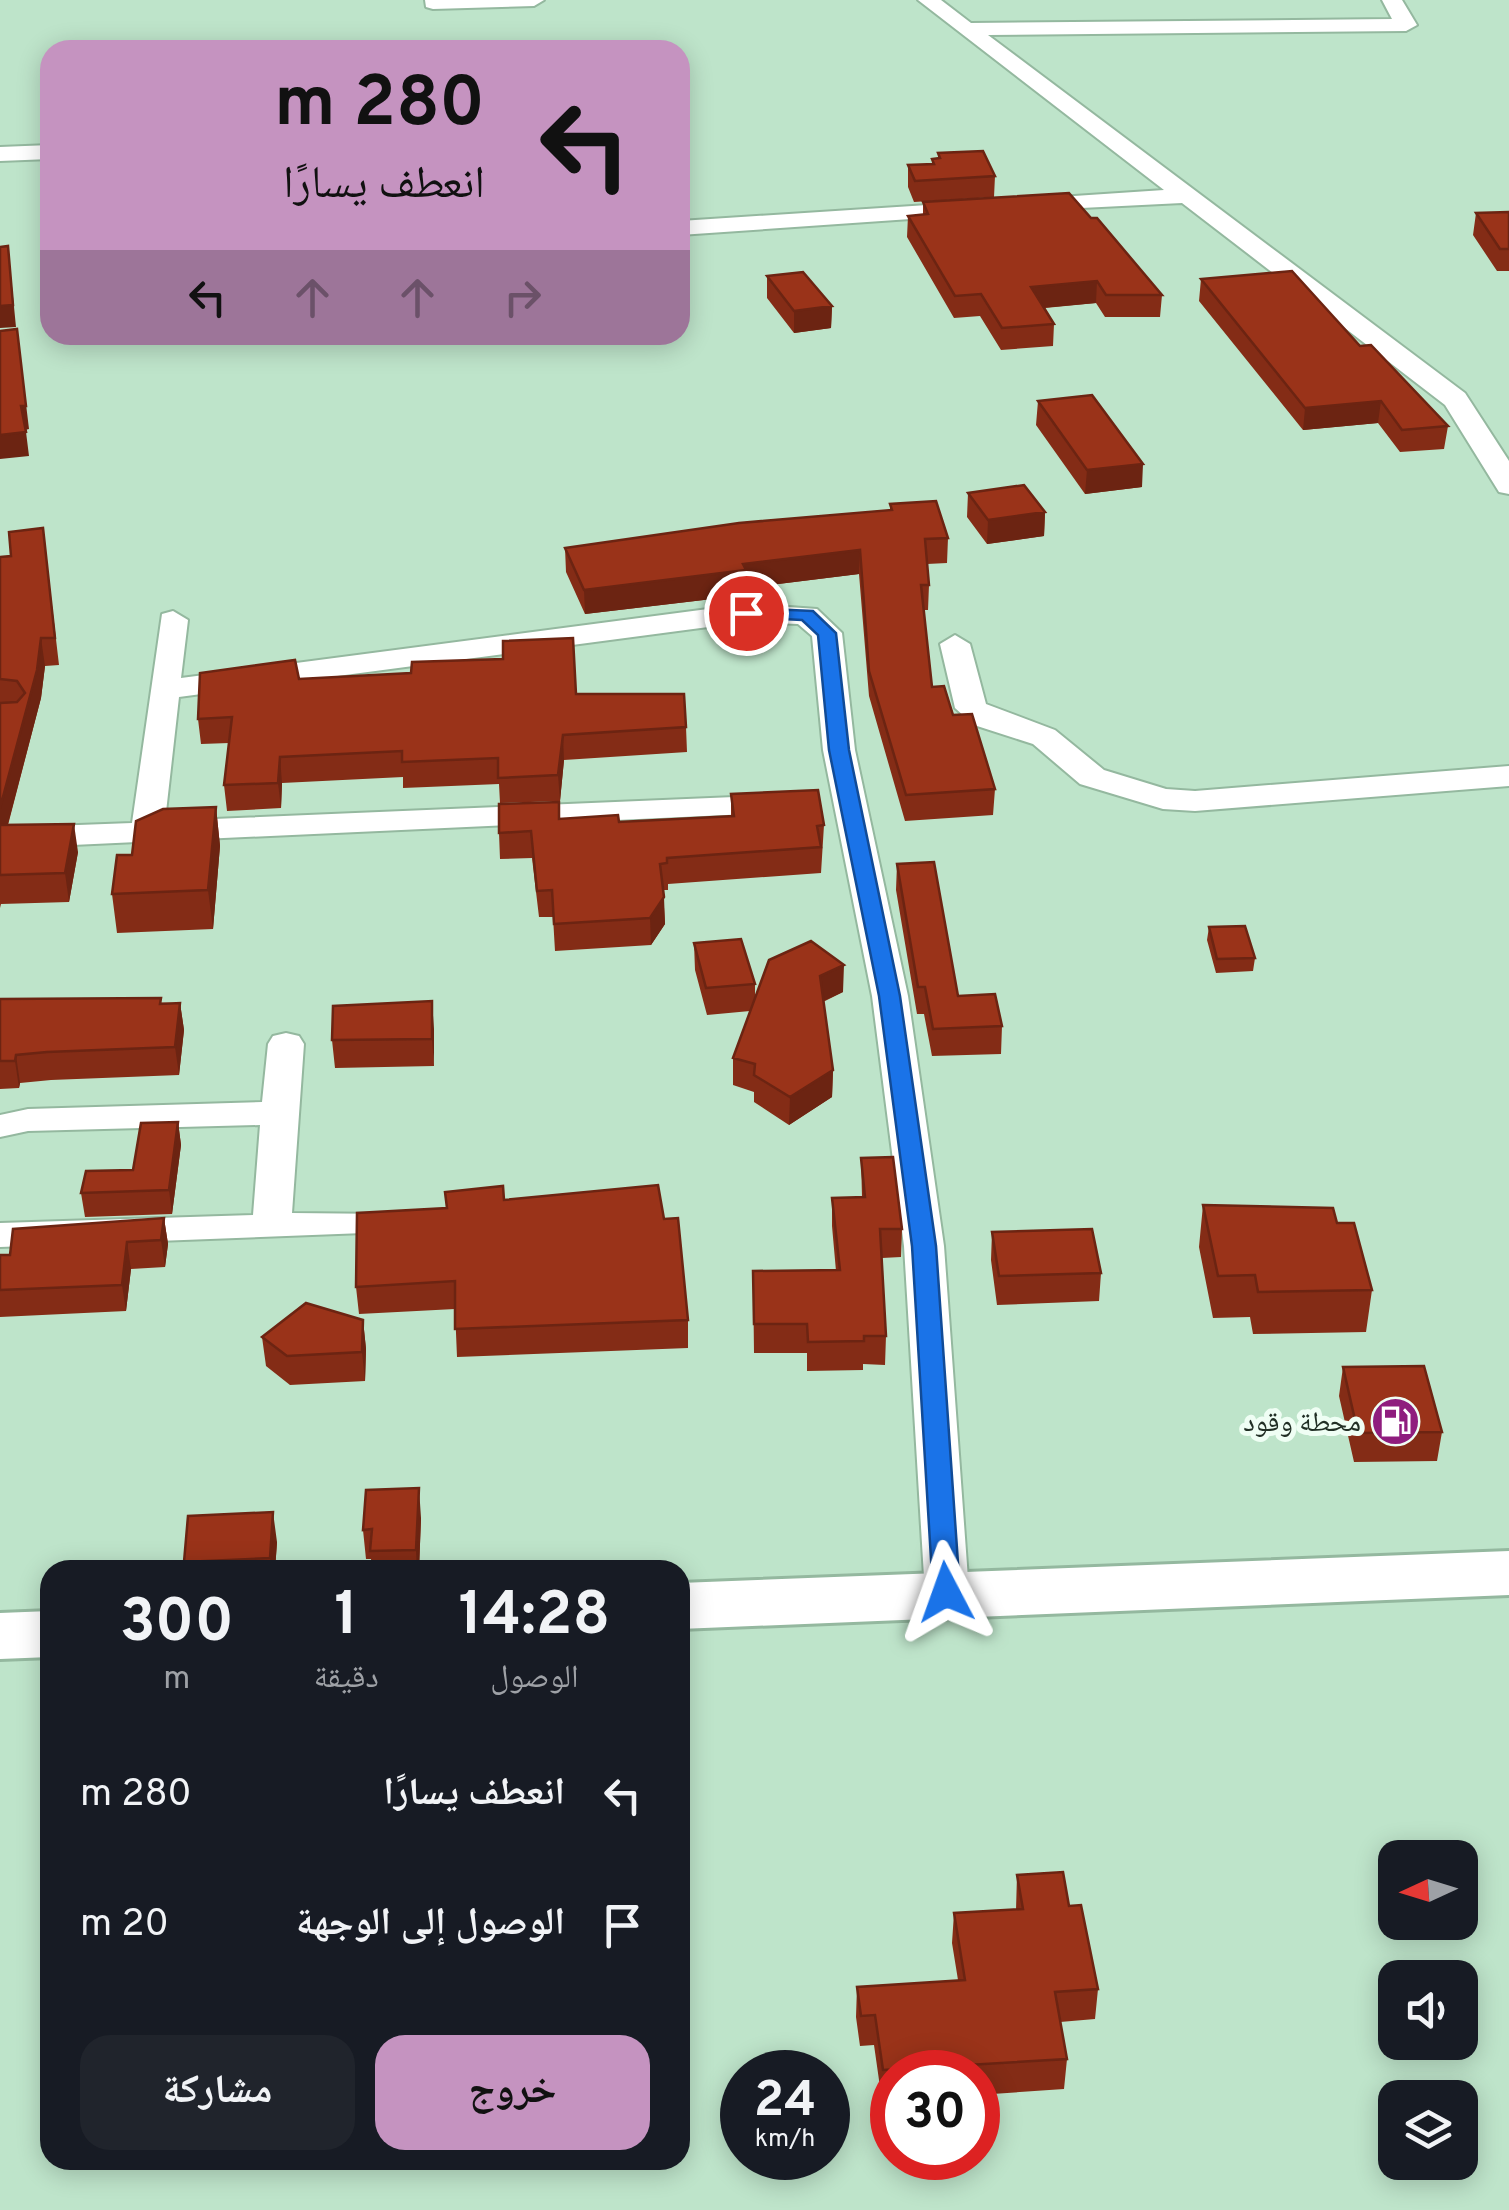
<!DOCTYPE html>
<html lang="ar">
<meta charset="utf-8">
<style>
:root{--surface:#171b24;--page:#20242c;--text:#f1f3f6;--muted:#9ea1a6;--accent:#c593c0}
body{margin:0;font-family:Overpass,"Noto Naskh Arabic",sans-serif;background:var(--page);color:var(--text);direction:rtl;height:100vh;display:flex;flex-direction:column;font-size:38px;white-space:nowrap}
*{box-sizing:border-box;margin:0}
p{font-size:32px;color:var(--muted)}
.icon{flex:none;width:55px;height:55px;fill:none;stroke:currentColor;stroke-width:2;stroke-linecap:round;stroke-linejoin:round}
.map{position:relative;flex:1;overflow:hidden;direction:ltr}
.side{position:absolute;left:40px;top:1560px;width:650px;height:610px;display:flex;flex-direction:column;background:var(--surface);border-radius:30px;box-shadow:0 5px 25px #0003;direction:rtl}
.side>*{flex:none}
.top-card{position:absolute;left:40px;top:40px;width:650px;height:305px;border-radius:30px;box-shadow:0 5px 25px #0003;direction:rtl;background:#c593c0;color:#111;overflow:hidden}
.needle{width:65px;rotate:266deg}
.buttons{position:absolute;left:1378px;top:1840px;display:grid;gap:20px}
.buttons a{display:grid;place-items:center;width:100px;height:100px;border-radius:20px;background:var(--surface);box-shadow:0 5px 25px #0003;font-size:50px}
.speed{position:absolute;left:720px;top:2050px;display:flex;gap:20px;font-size:50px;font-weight:700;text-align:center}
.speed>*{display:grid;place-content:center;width:130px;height:130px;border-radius:50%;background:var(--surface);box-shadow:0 5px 25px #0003;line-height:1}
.speed small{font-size:25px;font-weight:400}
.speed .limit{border:15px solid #d22;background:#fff;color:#111}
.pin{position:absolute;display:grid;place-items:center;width:85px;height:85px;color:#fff;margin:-42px;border:5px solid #fff;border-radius:50%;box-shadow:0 2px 10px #0007}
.me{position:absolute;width:110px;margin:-55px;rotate:356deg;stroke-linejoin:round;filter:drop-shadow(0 0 8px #0008)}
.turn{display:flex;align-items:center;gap:35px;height:210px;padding:0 40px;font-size:45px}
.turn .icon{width:130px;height:130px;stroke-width:2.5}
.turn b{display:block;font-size:70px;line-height:85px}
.lanes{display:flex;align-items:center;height:95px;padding:0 40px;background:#0003;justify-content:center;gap:50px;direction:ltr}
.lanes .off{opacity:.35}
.eta{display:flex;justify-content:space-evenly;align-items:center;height:170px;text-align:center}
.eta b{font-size:60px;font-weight:700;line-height:70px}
.primary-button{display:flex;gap:20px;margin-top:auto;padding:20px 40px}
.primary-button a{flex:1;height:115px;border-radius:30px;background:var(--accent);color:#111;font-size:40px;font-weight:700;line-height:115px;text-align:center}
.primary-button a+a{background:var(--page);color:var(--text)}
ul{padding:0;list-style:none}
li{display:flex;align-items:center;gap:30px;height:130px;padding:0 40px}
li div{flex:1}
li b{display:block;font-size:38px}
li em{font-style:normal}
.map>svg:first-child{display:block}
</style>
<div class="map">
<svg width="1509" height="2210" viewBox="0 0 1509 2210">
<rect width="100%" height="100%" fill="#bee4ca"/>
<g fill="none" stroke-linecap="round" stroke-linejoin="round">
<defs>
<path id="minor" d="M425,0h119l-10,6 -101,3 -7,-2z
M918,0h23l30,23 421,-4 -10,-19h20l15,25 -11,6 -418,4 477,358 44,68v33l-10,-2 -54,-87 -263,-202 -161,8 -4,-5 4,-5 8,-2 135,-9z
M50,145v14l-50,2v-14z
M974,202l9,2 3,5 -3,5 -303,21v-14z
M746,604l71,5 25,24 13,117 53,246 36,250 25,347 -6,11 -16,5 -16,-5 -6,-11 -21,-347 -32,-250 -49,-246 -11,-114 -14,-12 -52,-2 -567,75 -14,124 616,-26 12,3 5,7 -5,7 -742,34 -12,-3 -5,-7 5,-7 12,-3 81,-3 30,-209 11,-3 15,9 -7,58z
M955,635l15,9 16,60 69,26 49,40 62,19 29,2 314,-25v20l-314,25 -32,-2 -83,-25 -47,-40 -59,-19 -19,-17 -15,-64z
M286,1033l13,3 5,8 -12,169 98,1 6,9 -6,9 -390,15v-24l253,-8 7,-90 -232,6 -28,6v-22l28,-6 234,-7 6,-58 5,-8z"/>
<path id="secondary" d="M1509,1551v44l-829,34v-46z
M50,1611v46l-50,2v-46z"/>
</defs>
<use href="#minor" stroke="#94b89f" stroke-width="4"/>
<use href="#secondary" stroke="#94b89f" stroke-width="6"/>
<use href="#minor" fill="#fff" fill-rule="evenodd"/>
<use href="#secondary" fill="#fff" fill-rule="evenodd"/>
</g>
<path fill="#842c16" d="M938,153l57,23 -1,21 -80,5 -6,-15v-22l24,-1v-5l6,-1z
M923,202l168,16 71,77 -2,22h-55l-9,-14 -51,5 9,16 -1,22 -52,4 -21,-34 -26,2 -47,-81 1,-21 15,-2z
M1509,212v59h-12l-24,-36 3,-22z
M767,276l65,30 -1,22 -37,5 -27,-35z
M1201,279l159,67 88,80 -4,23 -44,3 -22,-29 -75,7 -104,-129z
M1038,401l104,86 -57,7 -49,-69z
M968,493l77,19 -1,24 -57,8 -20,-27z
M890,504l58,34 -1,25 -20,1 2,21 -1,25h-4l8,77 21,28 42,74 -2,26 -88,6 -36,-125 -10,-122 -113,14v7l-161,19 -19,-42 -1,-24 325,-38z
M43,528l16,137 -14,1 -4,32 -33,127 70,27 -9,50 -68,2 -1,4v-351l11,-1z
M411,673l165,21 110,33 1,25 -123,8 -4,41 -60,2 -1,-19 -96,4v-11l-121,6 -1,25 -54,3 -3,-26 5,-42 -28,1 -3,-25 101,-40z
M731,794l93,31 -3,48 -153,11v6h-5l2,34 -14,21 -96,6 -2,-34h-14l-7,-59 -32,1 -1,-26 60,-14 60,3 112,-6z
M216,807l4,39 -7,83 -96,4 -5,-39 20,-39z
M897,864l61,132 44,30 -1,28 -69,2 -8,-42h-7l-21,-124z
M1209,927l46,31 -2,13 -37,2 -9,-33z
M694,943l61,41v14l88,-6 -20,10 10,68 -1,27 -43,28 -35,-23v-10l-21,-7v-27l17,-47 -43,4 -12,-45z
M0,999l180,4 4,27 -5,45 -128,5 -31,3 -1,5 -19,1z
M432,1001l2,65 -99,2 -3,-28z
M178,1122l3,23 -9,69 -87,3 -4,-24 52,-23z
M861,1158l41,71 -1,28 -19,1 4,78 -1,29 -22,-1v6l-56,1v-18h-53l-1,-82h83l-4,-45v-28l30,-1z
M504,1200l160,19 24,101v28l-231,9 -2,-48 -96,5 -3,-27 90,-79z
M1203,1205l134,18 35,67 -6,42 -113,2 -3,-17 -37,1 -14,-71z
M164,1218l4,26 -3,23 -34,2 -5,42 -126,6v-62h10z
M992,1232l109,41 -2,28 -102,4 -6,-45z
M363,1320l3,29 -1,32 -75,4 -24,-19 -4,-29z
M1343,1367l99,65 -5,29 -83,1 -15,-66z
M421,1518l-2,52h-47l-1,-11h-5l-3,-29z
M277,1542l-2,28h-90l-1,-8z
M1017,1875l52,31 29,83 -3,30 -35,3 7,37 -3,30 -86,6v-23h-86v28l-10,1 -8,-56 -14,1 -4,-29 1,-30 101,-7 -6,-37 2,-30 62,-3z"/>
<path fill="#6c2412" d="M8,246l8,81 -16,1v-22z
M1097,281l-1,22 -66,6 1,-22z
M832,306l-1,22 -37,5v-22z
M17,329l12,100 -4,1 -4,-24z
M1381,401l-3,22 -75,7 2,-22z
M26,432l3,24 -29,3v-24z
M1143,464l-1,23 -57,7 2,-24z
M1045,512l-1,24 -57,8 1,-24z
M860,550l-1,24 -113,14v7l-161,19 -1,-24 159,-26z
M41,638l4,28 -4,32 -41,156v-46z
M563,735l1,25 -4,41 -2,-26z
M280,757l2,26 -1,25 -3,-25z
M216,807l4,39 -7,83 -5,-39z
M74,824l4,28 -9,50 -4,-29z
M664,897l1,27 -14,21 -1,-27z
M844,965l-1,27 -24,11 1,-27z
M432,1001l2,28v37l-2,-27z
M180,1003l4,27 -5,45 -4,-28z
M16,1055l4,28 -1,5 -4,-27z
M833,1070l-1,27 -43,28 1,-28z
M178,1122l3,23 -9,69 -3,-24z
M164,1218l4,26 -3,23 -4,-27z
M127,1242l4,27 -5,42 -4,-26z
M363,1320l3,29 -1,32 -3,-29z
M419,1488l2,30 -2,52h-2l-1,-20z
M273,1512l4,30 -2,28h-3l-2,-12z"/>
<path fill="#9a3319" stroke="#6c2412" stroke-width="2.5" d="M983,151l12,25 -80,5 -7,-16 26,-1 -2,-5 8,-1 -2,-5z
M1069,193l22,25h6l65,77h-56l-9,-14 -66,6 23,37 -52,4 -21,-34 -26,2 -47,-80 20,-2 -5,-12z
M1509,212v37h-9l-24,-36z
M8,246l5,59 -13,1v-59z
M1292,271l68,75 11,-1 77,81 -46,4 -21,-29 -76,7 -104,-129z
M803,272l29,34 -38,5 -27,-35z
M17,329l9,77h-5l5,26 -26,3v-104z
M1092,395l51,69 -56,6 -49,-69z
M1024,485l21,27 -57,8 -20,-27z
M936,501l12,37 -23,1 4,46h-8l11,102 12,-1 9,29 19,-1 23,75 -89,6 -37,-124 -9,-121 -117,14 3,6 -162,20 -19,-42 174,-25 153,-13 -2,-6z
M43,528l12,110h-14l-4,32 -37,138v-105l17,-1 8,-9 -8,-12 -17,-2v-122l11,-1 -2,-24z
M573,638l3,56h108l2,33 -123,8 -5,40 -60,3v-20l-96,4v-11l-122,6 -2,26 -54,2 8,-68 -34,2 2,-46 95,-13 4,19 112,-6 1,-11 91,-3v-18z
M818,790l6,35 -7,1 4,21 -154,11v5l-7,1 4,33 -14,21 -96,6 -2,-34 -15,1 -6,-60 -32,2v-29l60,-2v17l59,-4 1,7 115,-6 -3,-22z
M216,807l-8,83 -96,4 5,-39h15l4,-34 27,-12z
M74,824l-9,49 -65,2v-50z
M934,862l24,134 37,-2 7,32 -69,3 -8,-42h-7l-21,-123z
M1245,926l10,32 -38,1 -8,-32z
M741,939l14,45 -49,4 -12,-45z
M811,941l33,24 -24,11 13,94 -43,27 -36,-22 1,-11 -22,-6 36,-98z
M161,998l-1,6 20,-1 -5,44 -128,5 -31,3 -1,6h-15v-62z
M432,1001v38l-100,1 1,-34z
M178,1122l-9,68 -88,3 5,-22 47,-1 8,-47z
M893,1157l9,72h-22l6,107h-22v5l-56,1 -1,-18h-53l-1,-53 87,-1 -8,-72 33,-1 -4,-39z
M658,1185l6,34 14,-1 10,102 -233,9v-48l-99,6 1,-74 90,-5 -2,-16 58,-6 1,14z
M1203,1205l130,3 4,15h17l18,67 -114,2 -3,-17 -37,1z
M164,1218l-3,22 -34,2 -5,43 -122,5v-35h10l3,-26z
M1092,1229l9,44 -102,3 -7,-44z
M306,1303l57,17 -1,32 -75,4 -25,-19z
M1424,1366l18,66 -84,1 -15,-66z
M419,1488l-3,62 -46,1 2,-22 -9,1 3,-40z
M273,1512l-3,46 -86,4 4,-46z
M1063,1872l6,34 12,-1 17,84 -43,3 12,67 -184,11 -8,-55 -14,1 -4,-29 108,-7 -11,-67 69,-4 -6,-34z"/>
<path fill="#1a73e8" stroke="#114b97" stroke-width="2.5" d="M746,608l67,3 23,22 13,117 51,246 36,250 24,346 -14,10 -13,-10 -21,-346 -33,-250 -50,-246 -11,-115 -16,-15 -63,-3v-8z"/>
<defs>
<symbol id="fuel-disc" viewBox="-11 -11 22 22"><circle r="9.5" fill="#8f1d7e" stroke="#effef4"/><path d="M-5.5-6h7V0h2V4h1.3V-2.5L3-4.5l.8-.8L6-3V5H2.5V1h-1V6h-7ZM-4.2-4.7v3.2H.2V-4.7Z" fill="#fff"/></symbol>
</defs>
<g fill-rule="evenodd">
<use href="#fuel-disc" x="1368" y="1394" width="55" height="55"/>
</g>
<g text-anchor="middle" stroke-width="10" stroke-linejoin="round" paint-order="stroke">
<g font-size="28" fill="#212f25" stroke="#effef4" text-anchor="end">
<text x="1361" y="1431">محطة وقود</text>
</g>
</g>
</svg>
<div class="buttons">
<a><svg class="needle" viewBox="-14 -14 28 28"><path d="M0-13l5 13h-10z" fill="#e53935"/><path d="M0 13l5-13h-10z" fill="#9ea1a6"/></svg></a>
<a><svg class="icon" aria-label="sound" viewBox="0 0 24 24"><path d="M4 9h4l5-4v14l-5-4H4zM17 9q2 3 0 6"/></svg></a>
<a><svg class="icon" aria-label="layers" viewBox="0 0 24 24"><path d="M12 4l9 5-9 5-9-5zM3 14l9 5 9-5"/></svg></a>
</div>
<div class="speed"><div>24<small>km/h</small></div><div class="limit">30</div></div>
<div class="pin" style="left:746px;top:613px;background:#d93025"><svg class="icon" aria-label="arrive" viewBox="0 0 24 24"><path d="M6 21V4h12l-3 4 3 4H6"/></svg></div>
<svg class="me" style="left:946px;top:1592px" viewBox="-20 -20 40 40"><path d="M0-17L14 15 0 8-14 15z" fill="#1a73e8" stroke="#fff" stroke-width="4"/></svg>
<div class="top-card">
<div class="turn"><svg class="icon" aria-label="left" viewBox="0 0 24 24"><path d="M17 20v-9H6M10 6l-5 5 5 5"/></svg><div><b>280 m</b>انعطف يسارًا</div></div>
<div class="lanes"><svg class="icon" aria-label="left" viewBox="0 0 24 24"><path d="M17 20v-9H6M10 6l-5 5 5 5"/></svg><svg class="icon off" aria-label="ahead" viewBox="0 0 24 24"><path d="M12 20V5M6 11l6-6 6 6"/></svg><svg class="icon off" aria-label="ahead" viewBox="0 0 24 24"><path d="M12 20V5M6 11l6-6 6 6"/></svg><svg class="icon off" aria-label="right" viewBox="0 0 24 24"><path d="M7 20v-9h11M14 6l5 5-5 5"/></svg></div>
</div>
<section class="side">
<div class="eta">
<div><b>14:28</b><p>الوصول</p></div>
<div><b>1</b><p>دقيقة</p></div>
<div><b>300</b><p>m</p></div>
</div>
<ul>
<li><svg class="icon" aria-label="left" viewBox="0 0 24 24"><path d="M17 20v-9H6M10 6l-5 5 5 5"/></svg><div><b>انعطف يسارًا</b></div><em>280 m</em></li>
<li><svg class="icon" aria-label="arrive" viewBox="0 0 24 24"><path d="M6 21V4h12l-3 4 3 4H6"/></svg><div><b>الوصول إلى الوجهة</b></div><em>20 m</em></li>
</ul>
<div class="primary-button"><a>خروج</a><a>مشاركة</a></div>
</section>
</div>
